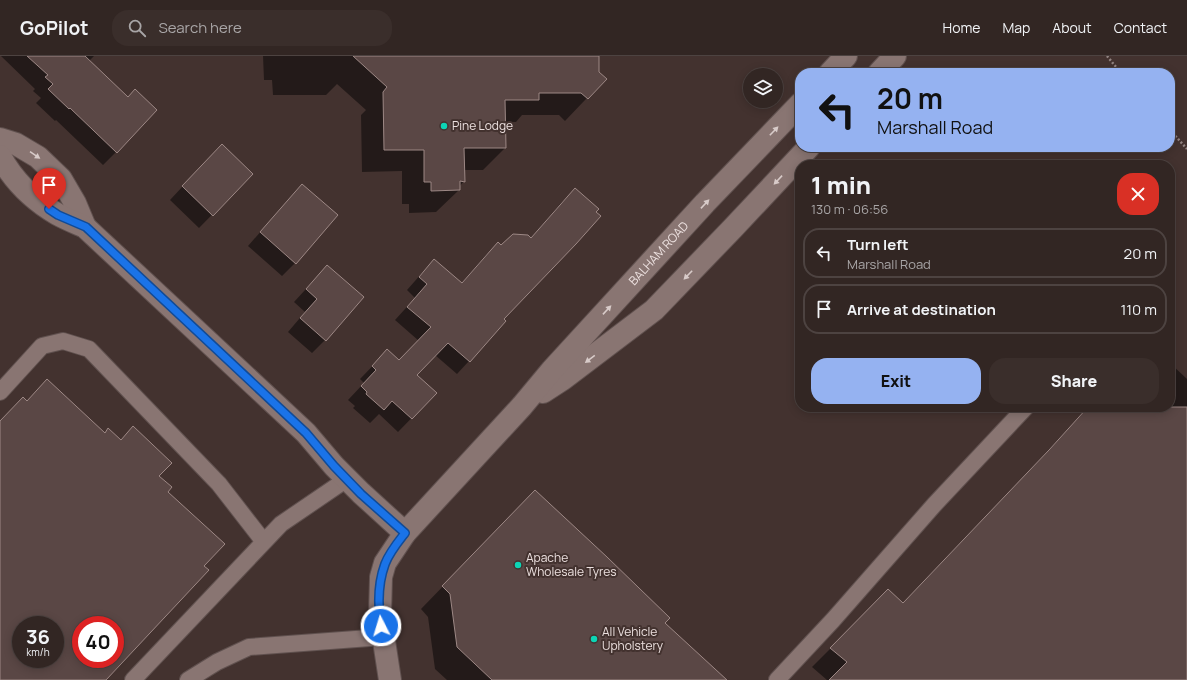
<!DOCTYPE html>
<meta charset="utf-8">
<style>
:root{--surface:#322623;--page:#3a2e2b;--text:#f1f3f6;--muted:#a8a5a6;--line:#4d4341;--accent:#95b2f1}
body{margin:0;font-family:Manrope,sans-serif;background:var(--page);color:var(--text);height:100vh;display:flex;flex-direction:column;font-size:15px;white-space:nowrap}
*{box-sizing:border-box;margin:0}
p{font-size:13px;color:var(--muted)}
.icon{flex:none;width:22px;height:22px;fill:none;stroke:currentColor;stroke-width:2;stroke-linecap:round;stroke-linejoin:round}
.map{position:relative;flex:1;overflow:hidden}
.drawer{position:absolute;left:795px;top:104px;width:380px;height:252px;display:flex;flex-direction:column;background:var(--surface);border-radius:16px;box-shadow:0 2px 10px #0003,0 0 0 1px var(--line)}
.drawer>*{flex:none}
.hud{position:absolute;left:795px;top:12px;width:380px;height:84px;border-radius:16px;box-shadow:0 2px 10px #0003,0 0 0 1px var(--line);background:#95b2f1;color:#111;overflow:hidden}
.fabs{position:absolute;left:743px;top:12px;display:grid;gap:8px}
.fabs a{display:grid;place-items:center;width:40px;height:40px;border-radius:50%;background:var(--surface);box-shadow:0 2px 10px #0003,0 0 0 1px var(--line);font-size:20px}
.speed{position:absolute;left:12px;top:560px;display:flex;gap:8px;font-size:20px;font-weight:700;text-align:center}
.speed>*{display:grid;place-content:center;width:52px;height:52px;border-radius:50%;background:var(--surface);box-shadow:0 2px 10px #0003,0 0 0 1px var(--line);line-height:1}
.speed small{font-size:10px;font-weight:400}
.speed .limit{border:6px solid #d22;background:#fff;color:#111}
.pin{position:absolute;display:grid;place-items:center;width:34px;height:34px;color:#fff;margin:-41px -17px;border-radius:50% 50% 50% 0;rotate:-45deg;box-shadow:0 0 4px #0007}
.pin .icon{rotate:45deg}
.me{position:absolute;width:44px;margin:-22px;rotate:355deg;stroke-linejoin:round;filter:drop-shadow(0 0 3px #0008)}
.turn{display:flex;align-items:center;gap:14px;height:84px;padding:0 16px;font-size:18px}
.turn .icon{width:52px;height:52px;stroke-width:2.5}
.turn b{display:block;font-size:28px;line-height:34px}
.round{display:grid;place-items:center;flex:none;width:42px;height:42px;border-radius:16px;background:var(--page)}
.summary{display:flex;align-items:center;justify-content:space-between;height:68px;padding:0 16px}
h1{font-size:24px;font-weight:800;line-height:30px}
.action{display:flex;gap:8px;margin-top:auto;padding:8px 16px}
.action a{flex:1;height:46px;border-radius:16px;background:var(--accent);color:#111;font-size:16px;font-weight:800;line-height:46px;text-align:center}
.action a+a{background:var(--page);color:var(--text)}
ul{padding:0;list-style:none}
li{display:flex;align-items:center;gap:12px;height:50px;margin:0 8px 6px;padding:0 8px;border:2px solid var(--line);border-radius:16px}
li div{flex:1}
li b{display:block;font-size:15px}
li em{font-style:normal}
header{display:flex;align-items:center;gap:24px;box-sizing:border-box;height:56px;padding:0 20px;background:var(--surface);border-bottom:1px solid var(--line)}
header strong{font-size:19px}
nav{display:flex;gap:22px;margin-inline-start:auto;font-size:14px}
.search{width:280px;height:36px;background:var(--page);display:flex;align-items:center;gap:10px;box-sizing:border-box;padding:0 14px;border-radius:16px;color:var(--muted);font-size:15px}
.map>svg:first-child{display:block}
</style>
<header>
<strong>GoPilot</strong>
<div class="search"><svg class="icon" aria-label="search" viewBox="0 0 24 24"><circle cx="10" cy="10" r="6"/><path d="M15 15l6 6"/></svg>Search here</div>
<nav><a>Home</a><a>Map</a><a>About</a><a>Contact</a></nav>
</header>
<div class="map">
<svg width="1187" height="624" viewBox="0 0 1187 624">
<rect width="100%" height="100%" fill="#43322f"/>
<path fill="#0007" d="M1,0h93l-5,5 27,91 -13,13 -47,-45 -1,1 -19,-18 5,-5 -8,-7 2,-2z
M263,0h335v16l7,7 -40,42 -6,-6h-37l-6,7h-12l1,26 -22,22h-19v11l-5,6v3l-23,22 -27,1v-9h-7v-33l-40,1 -1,-57 5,-5 -29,-26 -11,11h-53l-1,-15h-8z
M209,102l43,16 -53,54 -29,-28z
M302,129l-7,78 -13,13 -34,-30 42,-48z
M575,134l-73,129 -33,42 -12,13 -22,-19 -19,20 20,18 -38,39 -19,-18 -9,9 -17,-15 2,-2 -7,-6 16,-17 -4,-4 27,-28 11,11 21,-21 -24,-21 20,-22 -8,-8 15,-17 12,-13 27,24 24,-28 13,-13 3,3 29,-7 32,-37z
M327,210l36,31 -38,43 -13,13 -24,-21 17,-20 -11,-10z
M1170,307l17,16v301h-360l-15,-13 76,-76 14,13 128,-134 58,-63h82z
M513,458l151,109 61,57h-278l-12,-11 -7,-52 -7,-8z"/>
<path fill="#5a4745" stroke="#9d8885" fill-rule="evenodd" d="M27,0h58l43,41 7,-8 22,21 -40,43 -47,-45 -1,1 -21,-20 5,-5 -8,-7 3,-2z
M353,0h246v16l8,7 -19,20 -7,-6h-42v7h-34l1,48h-42l1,34 -5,-1v9l-29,1v-9h-7v-32h-40l-1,-58 4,-5z
M222,88l31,30 -40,42 -31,-30z
M302,128l36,31 -42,49 -36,-32z
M575,132l24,21 -3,3 5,4 -25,28 -72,75 2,2 -36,41 -22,-19 -31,32 20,18 -25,26 -20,-18 -8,9 -18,-16 1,-2 -6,-6 15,-16 -4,-4 15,-17 12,11 32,-33 -24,-20 20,-23 -8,-7 15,-18 28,24 36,-41 3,3 12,-11 15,1 3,3z
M327,209l37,32 -38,44 -26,-23 17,-19 -11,-10z
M47,323l58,54 3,-5 13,12 12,-14 39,37 -13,13 13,11 -4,5 57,52 -21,22 5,4 -103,110h-106v-259l23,-24 4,4zM21,569h34v34h-34zM81,569h34v34h-34z
M1088,351h99v273h-358l18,-18 -17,-14 58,-59 15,14 146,-153z
M535,434l72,67 63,61 -5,5 62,57h-235l-35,-33 -7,-53 -8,-8z"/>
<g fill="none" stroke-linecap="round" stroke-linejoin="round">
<defs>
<path id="lane" d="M0,336l42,-46 21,-5 26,8 130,135 45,58
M133,624l148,-156 66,-45
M188,624l29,-18 32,-15 134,-10
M777,624l56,-60 101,-115 92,-98"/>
<g id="secondary">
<path d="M830,17l16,-17"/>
<path d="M879,17l16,-17"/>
<path d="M0,83l16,5 22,13 23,22 14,24 10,24"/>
<path d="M0,100c13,24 33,44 57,58 9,5 19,9 28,13l221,206 28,33 27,27 44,40"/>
<path d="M543,336l20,-13 91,-69 79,-82 76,-81"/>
<path id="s1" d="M390,624l-10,-65 1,-38 4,-14 20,-30 117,-127 30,-36 153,-167 95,-99"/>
</g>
</defs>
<use href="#lane" stroke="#60514f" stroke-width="18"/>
<use href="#secondary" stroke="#60514f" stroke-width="24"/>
<path stroke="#938482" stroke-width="2.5" stroke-dasharray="2 2" stroke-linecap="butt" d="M1107,0l14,17
M1170,74l17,19"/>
<use href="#lane" stroke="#897572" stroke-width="16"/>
<use href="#secondary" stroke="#897572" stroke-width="22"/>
</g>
<defs><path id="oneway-solid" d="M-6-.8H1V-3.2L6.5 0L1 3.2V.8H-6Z"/></defs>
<g fill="#d8cbc9">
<use href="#oneway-solid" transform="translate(774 75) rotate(-46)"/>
<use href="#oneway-solid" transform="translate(35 99) rotate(34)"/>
<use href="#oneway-solid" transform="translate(778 124) rotate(133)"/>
<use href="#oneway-solid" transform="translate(705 148) rotate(-47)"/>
<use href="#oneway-solid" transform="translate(688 219) rotate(134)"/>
<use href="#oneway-solid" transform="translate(607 254) rotate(-47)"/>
<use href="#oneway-solid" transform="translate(590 303) rotate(143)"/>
</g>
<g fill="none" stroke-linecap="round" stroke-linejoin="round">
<defs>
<path id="route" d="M49,153l9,6 28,12 220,206 28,33 27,28 44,39c-7,9 -16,20 -20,31 -7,19 -7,43 -4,62"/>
</defs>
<use href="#route" stroke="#114b97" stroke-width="10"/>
<use href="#route" stroke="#1a73e8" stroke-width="7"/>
</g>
<g fill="#0cd5b5" stroke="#43322f" stroke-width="1.5">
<circle cx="444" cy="70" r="4"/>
<circle cx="518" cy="509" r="4"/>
<circle cx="594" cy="583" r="4"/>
</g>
<g text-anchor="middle" stroke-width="4" stroke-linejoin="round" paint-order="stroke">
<g font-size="12" fill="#ece0df" stroke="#43322f" text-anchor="start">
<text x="452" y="74">Pine Lodge</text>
<text x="526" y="506">Apache<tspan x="526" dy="14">Wholesale Tyres</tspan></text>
<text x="602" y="580">All Vehicle<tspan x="602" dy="14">Upholstery</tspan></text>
</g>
<g font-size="12" fill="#ece0df" stroke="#43322f">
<text dy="4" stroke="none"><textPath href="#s1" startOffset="532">BALHAM ROAD</textPath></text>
</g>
</g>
</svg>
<div class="fabs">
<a><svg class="icon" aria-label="layers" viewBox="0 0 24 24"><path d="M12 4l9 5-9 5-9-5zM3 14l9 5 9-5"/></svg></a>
</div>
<div class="speed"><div>36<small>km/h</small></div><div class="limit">40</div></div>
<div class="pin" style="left:49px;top:153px;background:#d93025"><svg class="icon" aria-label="arrive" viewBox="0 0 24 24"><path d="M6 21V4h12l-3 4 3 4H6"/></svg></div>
<svg class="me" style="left:381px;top:570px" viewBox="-20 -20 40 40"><circle r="17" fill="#1a73e8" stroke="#fff" stroke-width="3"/><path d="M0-11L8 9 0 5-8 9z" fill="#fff"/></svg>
<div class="hud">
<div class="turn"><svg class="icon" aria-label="left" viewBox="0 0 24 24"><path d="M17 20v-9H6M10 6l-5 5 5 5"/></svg><div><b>20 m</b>Marshall Road</div></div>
</div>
<section class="drawer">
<div class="summary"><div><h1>1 min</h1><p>130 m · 06:56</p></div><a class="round" style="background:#d93025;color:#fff"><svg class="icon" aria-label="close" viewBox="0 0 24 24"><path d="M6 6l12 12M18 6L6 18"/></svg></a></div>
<ul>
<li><svg class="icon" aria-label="left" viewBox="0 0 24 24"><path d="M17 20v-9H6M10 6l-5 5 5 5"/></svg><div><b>Turn left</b><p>Marshall Road</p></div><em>20 m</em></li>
<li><svg class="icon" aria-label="arrive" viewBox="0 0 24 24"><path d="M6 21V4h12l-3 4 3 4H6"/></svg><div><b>Arrive at destination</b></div><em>110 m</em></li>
</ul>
<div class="action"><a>Exit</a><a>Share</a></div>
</section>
</div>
